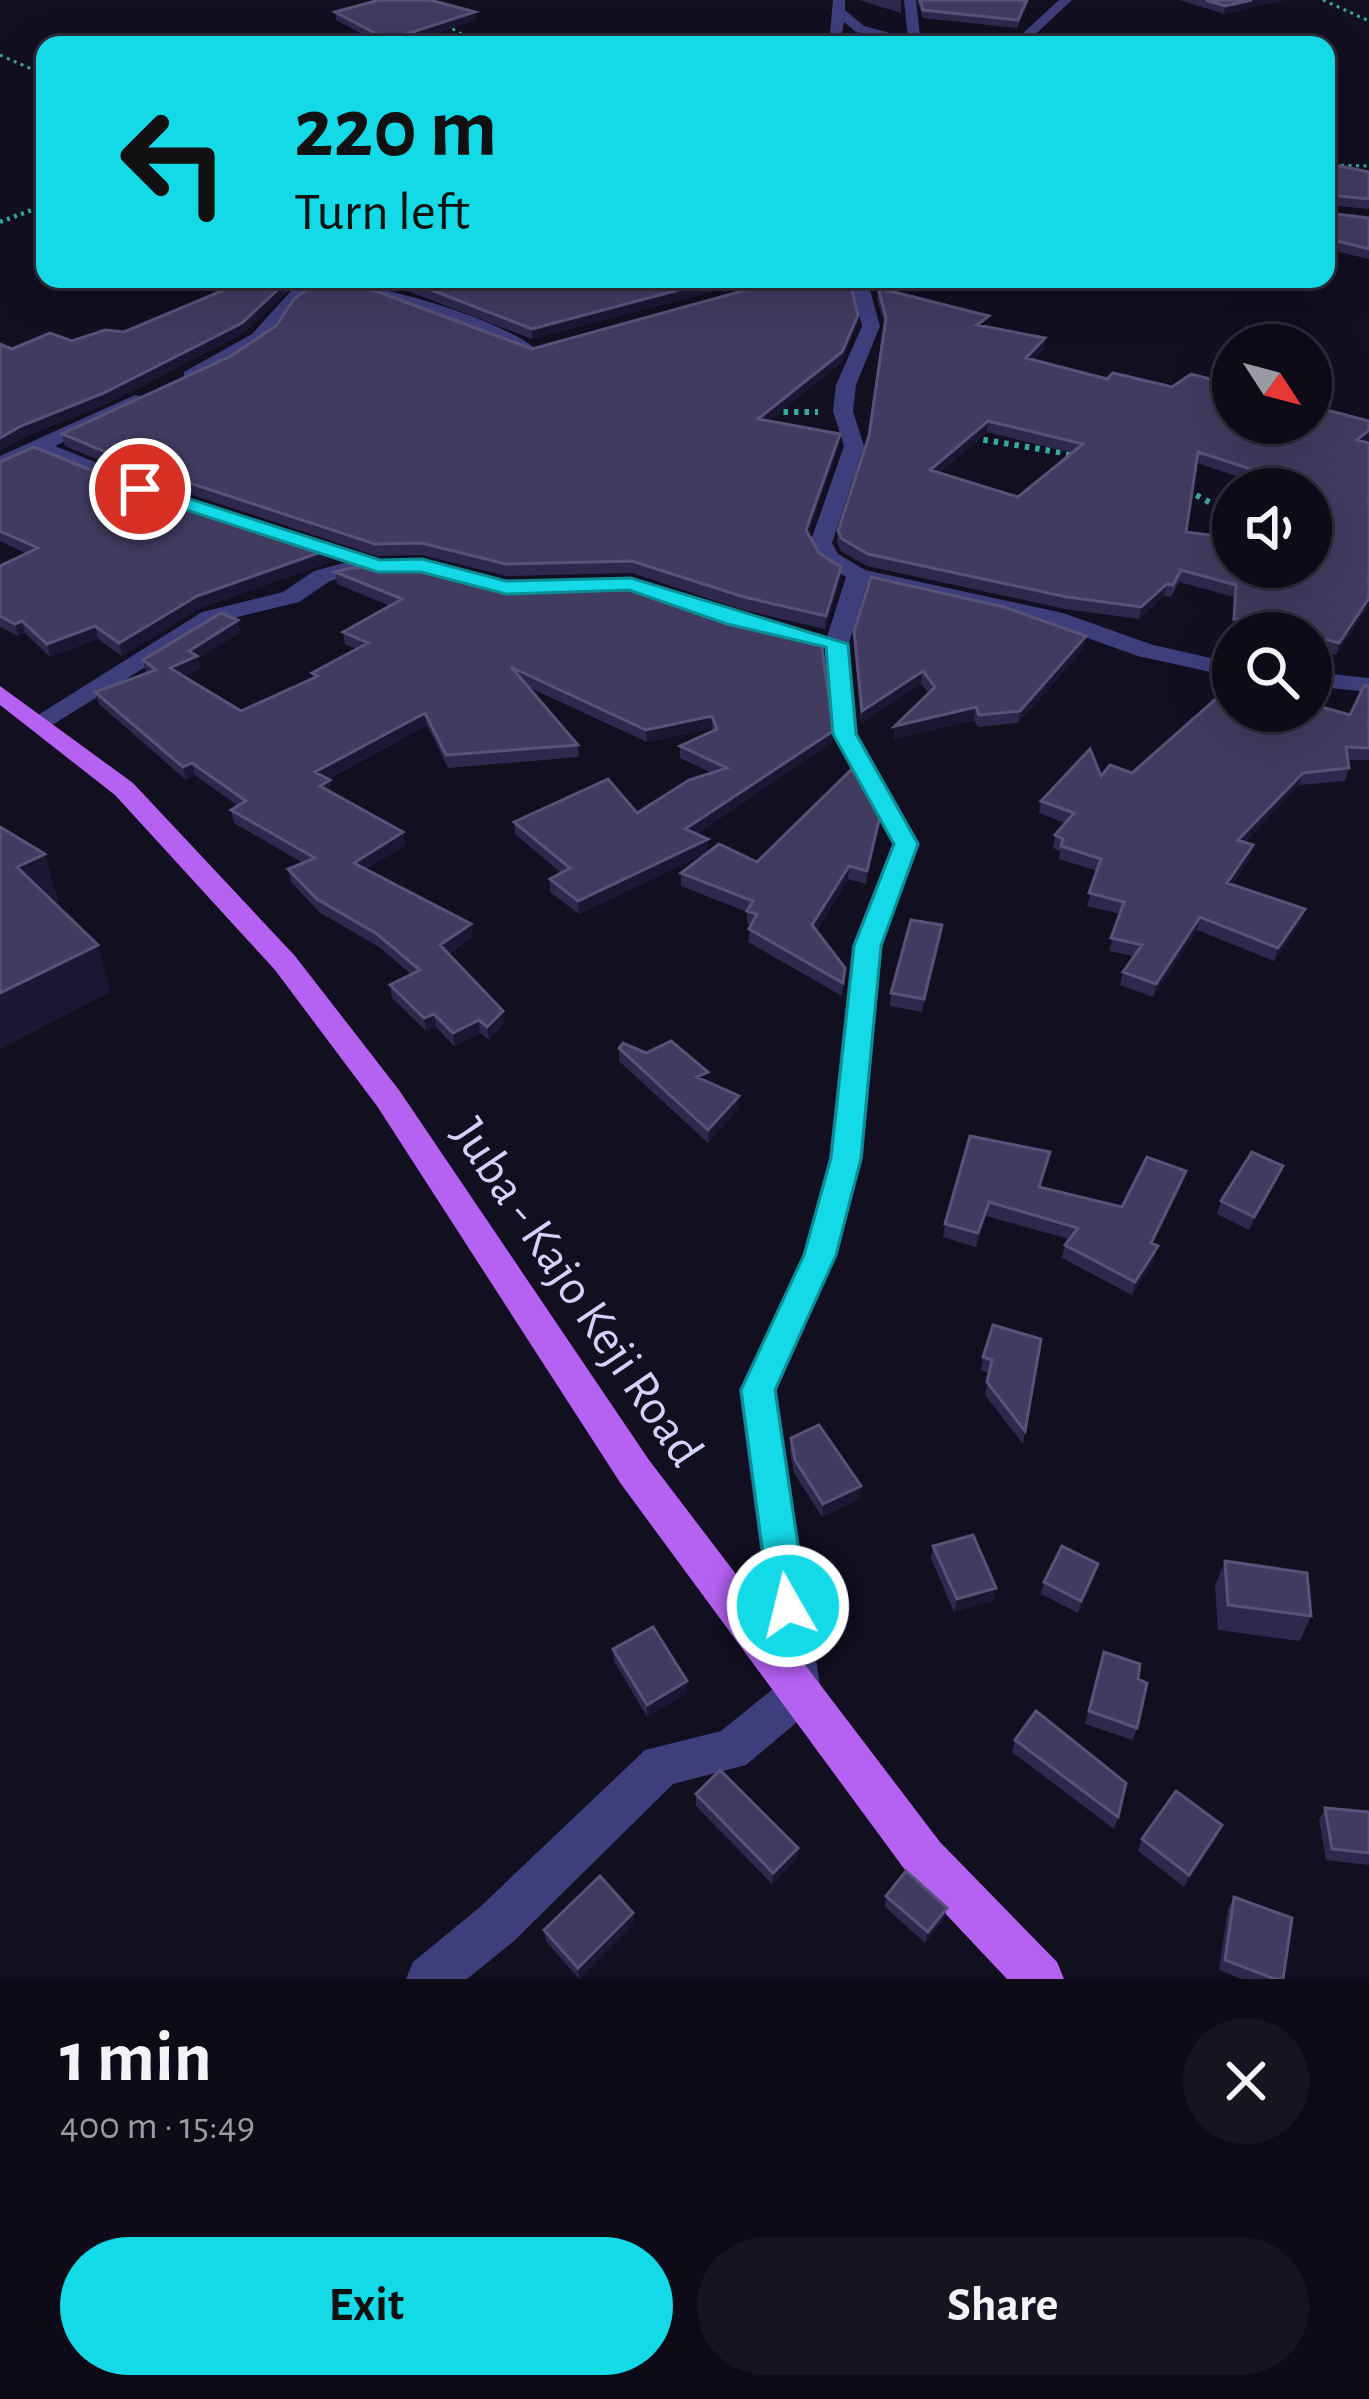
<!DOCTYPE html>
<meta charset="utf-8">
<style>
:root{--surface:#0d0b18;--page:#161421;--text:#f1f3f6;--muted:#9a9ba2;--line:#2d2b37;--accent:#13dae6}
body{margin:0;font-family:"Alegreya Sans",sans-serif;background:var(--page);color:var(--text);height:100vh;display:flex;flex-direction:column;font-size:45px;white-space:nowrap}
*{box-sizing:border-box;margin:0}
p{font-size:39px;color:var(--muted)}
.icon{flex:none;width:66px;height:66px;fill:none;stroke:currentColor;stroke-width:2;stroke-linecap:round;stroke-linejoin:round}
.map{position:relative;height:1979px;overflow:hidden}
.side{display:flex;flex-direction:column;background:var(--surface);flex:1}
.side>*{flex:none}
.top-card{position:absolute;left:36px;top:36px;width:1299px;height:252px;border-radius:24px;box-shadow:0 12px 48px #0002,0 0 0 3px var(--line);background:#13dae6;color:#111;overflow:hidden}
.needle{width:78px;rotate:126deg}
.buttons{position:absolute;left:1212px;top:324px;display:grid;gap:24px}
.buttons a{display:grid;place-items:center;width:120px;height:120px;border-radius:50%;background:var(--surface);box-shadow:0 12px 48px #0002,0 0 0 3px var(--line);font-size:60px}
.pin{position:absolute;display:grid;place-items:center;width:102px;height:102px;color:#fff;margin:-51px;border:6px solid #fff;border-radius:50%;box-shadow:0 3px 12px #0007}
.me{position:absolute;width:132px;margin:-66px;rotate:352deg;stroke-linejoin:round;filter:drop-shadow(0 0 9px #0008)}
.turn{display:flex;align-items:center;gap:42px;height:252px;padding:0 60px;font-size:54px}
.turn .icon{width:156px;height:156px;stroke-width:2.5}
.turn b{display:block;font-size:84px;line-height:102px}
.round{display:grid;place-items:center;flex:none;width:126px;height:126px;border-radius:63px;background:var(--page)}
.head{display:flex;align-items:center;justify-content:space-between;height:204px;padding:0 60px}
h1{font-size:72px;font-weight:700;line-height:90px}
.primary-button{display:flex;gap:24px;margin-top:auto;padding:24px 60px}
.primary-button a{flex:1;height:138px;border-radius:72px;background:var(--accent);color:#111;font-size:48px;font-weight:700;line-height:138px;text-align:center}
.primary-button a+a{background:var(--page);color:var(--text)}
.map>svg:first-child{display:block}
</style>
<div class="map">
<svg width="1369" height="1979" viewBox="0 0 1369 1979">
<rect width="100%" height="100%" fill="#110f20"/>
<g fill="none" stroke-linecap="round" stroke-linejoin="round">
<path stroke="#38a99d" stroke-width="3" stroke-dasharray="3 4.5" stroke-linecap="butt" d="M1323,0l46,21
M446,25l34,20
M0,55l45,20
M1326,165l43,1"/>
<path stroke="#38a99d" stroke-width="4.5" stroke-dasharray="3 4.5" stroke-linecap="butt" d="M0,222l45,-17"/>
<path stroke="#38a99d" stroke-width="6" stroke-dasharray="4.5 6" stroke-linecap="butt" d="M773,412h45
M973,438l103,17
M1187,490l46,25"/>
<path fill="#3d3e7b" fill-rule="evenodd" d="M833,0h12v10l19,16 44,12 -4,-38h12l5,45 -65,-13 -12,-10 -3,16 -14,7h-15l18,-12z
M1059,0h13l-48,45h-14z
M311,279c53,0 185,37 225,70l-16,4 -93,-40 -104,-27c-23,10 -31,29 -47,46 -19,20 -64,51 -92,48v-8l68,-38 39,-43z
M849,279h18l13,47 -24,59 -3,26 11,35 -32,97 6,11 27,16 198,43 90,32 80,18v14l-95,-21 -90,-32 -181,-40 -18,59 9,91 62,110 -38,102 -19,212 -26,97 -60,135 44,303 -6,14 -69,58 -73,19 -159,157 -47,38h-61l7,-17 67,-55 165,-157 76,-19 57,-46 -39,-295 64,-135 26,-97 23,-212 40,-102 -60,-110 -7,-91 21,-66 -24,-14 -12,-20 34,-97 -11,-35 3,-26 26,-59z
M135,395l17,4 -97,47 130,52v8h-14l-133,-52 -38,16v-14z
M421,559l85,22h34l11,7 -11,7h-34l-85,-22 -69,2 -22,6 -31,21 -81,20 -169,105 -9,3 -13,-8 175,-110 81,-20 31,-21 37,-10z
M631,577l74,25 4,5 -12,7 -68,-23 -41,2 -11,-7 11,-7z
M1311,672l58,6v14l-58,-6z"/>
<path fill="#b561f2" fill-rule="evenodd" d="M0,686l133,97 162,173 104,134 250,370 291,382 117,120 7,17h-57l-99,-105 -287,-390 -244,-378 -102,-136 -160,-175 -115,-90z"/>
</g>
<path fill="#2e294c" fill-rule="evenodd" d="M859,0h42v13z
M917,0h112l-12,28 -94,-10z
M1180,0h105l-61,14z
M335,12h140l1,8 -77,25h-16l-47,-25z
M1326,163l43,9v37l-42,-4 1,8 41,5v41l-43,-10z
M221,279h80l-57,54 -138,71 -82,33 -24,14v-107l12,5 112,-17 95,-40 -2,-1 -2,-10z
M370,279h389l-227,60 -140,-54z
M871,279h25l-17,10 109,38 57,11 -1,11 -11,11 336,79 -4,3 4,163 -33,50 -25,-7v-15h-64l-15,-2 2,-34 -55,-15 -8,15 -7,-1 -25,23 -74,-10 -198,-43 -26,-15 -4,-8 1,-12 31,-95 16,-111 -8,-26 1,-9 -3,1zM987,432l85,21 -54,44 -79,-24zM1197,463l78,26h36l-78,78 -47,-35z
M858,315l-1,11 -16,37 -72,58 71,13 -1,11 -31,89 11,19 22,14v12l-16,50 -82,-19 -111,-37 -126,3 -84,-21 -45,1 -227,-75 -85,-35 -3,-12 470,-85z
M0,462l130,24 197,64 1,13 -128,45 -78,48 -24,-17 -48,18 -25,-24 -7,3 -18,-9v-61l27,-12 -27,-13z
M335,572l497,171 -136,91 12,5v13l-129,62 -29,-22v-13l11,-6 -46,-39 -1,-12 123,-9 75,-40 -32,-15v-12l33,-15 -1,-3 -65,14 -119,-55 50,58 1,12 -131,11 -21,-43 -99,54 4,14 71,39 2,13 -38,24 104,55 1,13 -23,17 55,70 -15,16 -9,-7 -26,13 -18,-19 -10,4 -34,-33 -2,-13 21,-11 -32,-27 -60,-35 -28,-30 -3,-13 15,-6 -69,-40 -3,-13 7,-4 -43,-31 -9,5 -87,-76 -4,-12 51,-19 -3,-13 97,-28 -42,27 2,9 -17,8 58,35 72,-33 -1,-5 44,-24 -11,-5 -2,-12 47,-26 -53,-22z
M854,631l230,17 -66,75 -40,4 -4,-7 -80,19 1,-13 34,-33 -8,-9 -60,39 -7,-80z
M1369,686v74h-21l1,8 -4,13 -46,4 -54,57 5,16 -18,27 73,24 -4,13 -27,39 -77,-31 -44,67 -33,-12 3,-13 10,-16 -24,-5 11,-37 -33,-8 10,-35 -38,-12 1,-8 -7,-3 2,-13 10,-12 -26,-10 2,-12 60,-25 31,-3 142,-59 76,1z
M880,816l-14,68 -18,-5 -32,52 29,37 -3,28 -94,-54 3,-17 -4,-1v-12l-66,-26v-13l76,-11z
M941,938l-19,74 -32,-6 1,-13z
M619,1048l89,34 30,27 -30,34 -89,-82z
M1047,1165l-7,22 82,20 64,-36 -4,13 -29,60 1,16 -22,35 -70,-37 3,-13 4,-6 -83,-23 -10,31 -33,-10 2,-13z
M1278,1179l-29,51 -32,-16 4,-13z
M1041,1339l-18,105 -38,-49 4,-22 -8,-3 2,-13z
M791,1438l69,60 -38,19 -28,-44 -4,-22z
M933,1546l63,42 -2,12 -40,12 -23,-54z
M1225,1561l86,55 -11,25 -82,-11 -3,-44z
M1095,1577l-17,36 -37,-19 3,-12z
M613,1649l74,32v12l-40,24 -33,-56z
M1104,1652l34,27 -1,49 -4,12 -48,-16z
M1015,1740l103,77 -4,12 -102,-77z
M696,1794l102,54 -2,12 -24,24 -76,-78z
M1325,1808l44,4v53l-43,-5 -7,-40z
M1217,1837l-33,50 -46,-36 4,-12z
M886,1896l58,23 -19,24 -40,-36z
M1234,1897l49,82h-41l-23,-9 9,-61z
M634,1924l-55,55 -33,-38 -2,-11z"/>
<path fill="#1b1733" d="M1252,0h33l-61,14 1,-8z
M475,12l1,8 -77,25h-11v-5z
M289,279h12l-57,54 -138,71 -82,33 -24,14v-13z
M720,279h39l-227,60v-10z
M879,279h17l-21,12 1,-10z
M858,315l-1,11 -16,37 -83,67v-11z
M1045,338l-1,11 -20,20 2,-11z
M988,421l-1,11 -58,49 1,-11z
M1369,430v9l-15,12 3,-11z
M840,434l-1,11 -33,97v-12z
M327,550l1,13 -128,45 -78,48 -3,-13 78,-47z
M841,567v12l-16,50 1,-13z
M1167,584l-3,12 -25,23 2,-12z
M1369,598v7l-33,50 3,-12z
M238,620l2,12 -42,27 2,9 -28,12 -2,-12 19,-17z
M22,621l3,12 -7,3 -3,-12z
M95,626l3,13 -48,18 -3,-13z
M1086,636l-2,12 -66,75 2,-12z
M923,671l-2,13 -60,39 1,-12z
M976,707l-2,13 -80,19 1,-13z
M425,713l2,12 -110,59 -2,-12z
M712,716v12l-65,14 -1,-12z
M833,731l-1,12 -147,98v-12z
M192,763l3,12 -9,5 -3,-13z
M1303,773l-4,12 -64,68 3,-13z
M330,780l2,12 -12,-6z
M880,816l-2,13 -12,55 1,-13z
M403,832l2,13 -49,31 -2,-13z
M708,839v13l-129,62 -1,-13z
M1253,845l-3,13 -26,38 3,-13z
M45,854l14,47 -27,13 -15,-47z
M849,866l-1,13 -37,59 1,-13z
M1305,909l-4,13 -27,39 4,-13z
M1200,917l-3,13 -44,67 3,-13z
M471,924l1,13 -30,21 -2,-13z
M942,925l-1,13 -19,74 2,-13z
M98,945l13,47 -111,57v-56z
M503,1011l1,13 -15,16 -2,-13z
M434,1014l2,13 -10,4 -2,-13z
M479,1020l1,13 -26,13 -1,-13z
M739,1096l-1,13 -30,34v-13z
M1283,1166l-5,13 -29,51 5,-13z
M1186,1171l-4,13 -34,72 3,-13z
M989,1202l-3,14 -10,31 2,-14z
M1158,1246l-4,14 -22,35 3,-13z
M861,1486l-1,12 -38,19 1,-13z
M1098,1564l-3,13 -17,36 3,-12z
M996,1588l-2,12 -40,12 3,-13z
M687,1681v12l-40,24v-12z
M1222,1825l-5,12 -33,50 5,-12z
M798,1848l-2,12 -24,24 1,-11z
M947,1908l-3,11 -19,24 3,-11z
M633,1913l1,11 -55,55 -1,-11z"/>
<path fill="#403b5f" stroke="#575277" stroke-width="3" fill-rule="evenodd" d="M379,0h51l45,12 -87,28 -53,-28z
M920,0h107l-9,20 -95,-10z
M1206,0h46l-27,6z
M1326,163l43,9v27l-43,-4z
M1326,200l2,13 41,5v31l-43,-11z
M221,279h68l-47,44 -138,70 -83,33 -21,12v-94l12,5 38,-16 22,8 33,-11 19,2 105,-44 -14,-7z
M403,279h317l-188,50z
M786,279h63l9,36 -16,37 -84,67 82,15 -34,96 13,23 22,14 -15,49 -82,-19 -112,-36 -126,3 -85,-21 -46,1 -228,-75 -85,-35 169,-78 45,-30 18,-27 22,-17 20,-2 40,11 156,58z
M878,288l111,28 -12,9 68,13 -19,20 81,21 6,-6 59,14 19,-13 42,11v38h78v-17l58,15v9l-12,10 12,3v155l-30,45 -28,-8v-2l-38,-9 -39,-5 2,-34 -55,-15 -8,15 -6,-1 -26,23 -74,-10 -199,-43 -26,-15 -4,-8 31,-95 17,-119zM988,421l95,23 -65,53 -88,-27zM1198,452l93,30 -5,7h25v78h-78v-29l-47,-6z
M34,447l96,39 197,64 -130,46 -78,47 -24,-17 -48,18 -25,-23 -7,3 -15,-8v-50l38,-18 -38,-17v-69z
M419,566l86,22 123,-4 98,32 95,23 12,92 -148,98 23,10 -130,62 -28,-22 20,-11 -56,-46 94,-43 29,34 52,-33 38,-12 -47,-22 37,-17 -5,-13 -66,14 -135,-63 67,78 -132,10 -21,-42 -110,59 15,8 -10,6 83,46 -49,31 117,61 -31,21 63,66 -16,16 -8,-7 -26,13 -19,-19 -10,4 -34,-33 30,-15 -43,-36 -60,-35 -29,-30 27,-11 -84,-48 15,-9 -54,-38 -9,4 -88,-75 61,-22 -13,-10 78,-47 17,7 -49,31 8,5 -27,12 71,43 77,-35 -6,-3 56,-30 -25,-11 59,-33 -67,-27 16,-4z
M871,577l133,30 82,29 -66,75 -41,4 -3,-8 -81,19 40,-39 -12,-16 -61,40 -8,-80z
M1364,686h5v62l-23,-1 3,21 -46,5 -65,67 15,5 -26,38 78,26 -27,39 -78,-31 -44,67 -33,-12 19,-27 -31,-7 13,-36 -35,-9 12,-34 -40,-13 2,-7 -8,-4 19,-22 -33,-12 49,-52 11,27 9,-11 22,8 85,-75 16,5v8h29l12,3 11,-3h26v-7l39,11z
M853,768l27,48 -13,55 -18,-5 -37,59 33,43 -2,15 -94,-54 8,-15 -10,-3 6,-10 -72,-28 38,-29 38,18z
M0,827l45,27 -28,13 81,78 -98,48z
M911,920l31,5 -18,74 -33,-6z
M671,1041l37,31 -11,5 42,19 -31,34 -89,-82 4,-5 23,10z
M970,1136l80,16 -11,35 83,20 25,-50 39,14 -35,72 7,3 -23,36 -70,-37 13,-17 -89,-26 -11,31 -33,-9z
M1252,1152l31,14 -29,51 -33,-16z
M993,1325l48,14 -16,92 -38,-49 5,-22 -9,-3z
M819,1425l42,61 -38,18 -28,-44 -4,-22z
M973,1535l23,53 -39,11 -24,-53z
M1062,1546l36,18 -17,37 -37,-19z
M1225,1561l82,12 4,43 -83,-11z
M653,1627l34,54 -40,24 -34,-56z
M1104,1652l36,12 -2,15 9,4 -10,45 -48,-17z
M1036,1711l90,72 -8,34 -103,-77z
M720,1770l78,78 -25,25 -77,-79z
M1176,1791l46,34 -33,50 -47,-36z
M1325,1808l44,4v41l-37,-4z
M906,1871l41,37 -19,24 -42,-36z
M600,1876l33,37 -55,55 -34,-38z
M1234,1897l58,21 -9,61h-8l-50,-19z"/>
<path fill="#13dae6" stroke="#0c8e96" stroke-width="3" d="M140,483l240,77 42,-1 84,22 125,-3 217,66 8,90 62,110 -37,102 -20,212 -25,97 -61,135 32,216 -5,12 -14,5 -13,-5 -5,-12 -29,-216 63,-135 27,-97 23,-212 40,-102 -61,-110 -7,-87 -99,-23 -98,-34 -123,4 -85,-22h-43l-244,-79 -3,-4z"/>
<g text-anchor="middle" stroke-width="12" stroke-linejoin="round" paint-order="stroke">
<g font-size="51" fill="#d4d1fb" stroke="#110f20">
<text transform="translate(579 1291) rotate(56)" y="18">Juba - Kajo Keji Road</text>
</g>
</g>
</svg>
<div class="buttons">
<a><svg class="needle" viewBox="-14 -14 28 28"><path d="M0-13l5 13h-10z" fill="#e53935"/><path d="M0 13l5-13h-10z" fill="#9a9ba2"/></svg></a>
<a><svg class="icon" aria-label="sound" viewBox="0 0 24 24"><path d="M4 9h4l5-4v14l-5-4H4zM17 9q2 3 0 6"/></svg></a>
<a><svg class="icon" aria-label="search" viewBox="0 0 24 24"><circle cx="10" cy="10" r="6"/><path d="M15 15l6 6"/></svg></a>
</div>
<div class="pin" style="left:140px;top:489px;background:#d93025"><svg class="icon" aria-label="arrive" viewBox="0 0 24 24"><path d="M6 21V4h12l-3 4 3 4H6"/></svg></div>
<svg class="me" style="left:788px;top:1606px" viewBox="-20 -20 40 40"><circle r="17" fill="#13dae6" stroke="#fff" stroke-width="3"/><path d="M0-11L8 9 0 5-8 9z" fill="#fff"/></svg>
<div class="top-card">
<div class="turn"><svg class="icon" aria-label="left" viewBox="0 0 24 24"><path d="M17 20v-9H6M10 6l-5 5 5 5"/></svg><div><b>220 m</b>Turn left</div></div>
</div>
</div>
<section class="side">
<div class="head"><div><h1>1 min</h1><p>400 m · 15:49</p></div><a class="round"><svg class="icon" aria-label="close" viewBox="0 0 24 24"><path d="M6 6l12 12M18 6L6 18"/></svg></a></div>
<div class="primary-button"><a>Exit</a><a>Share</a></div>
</section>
